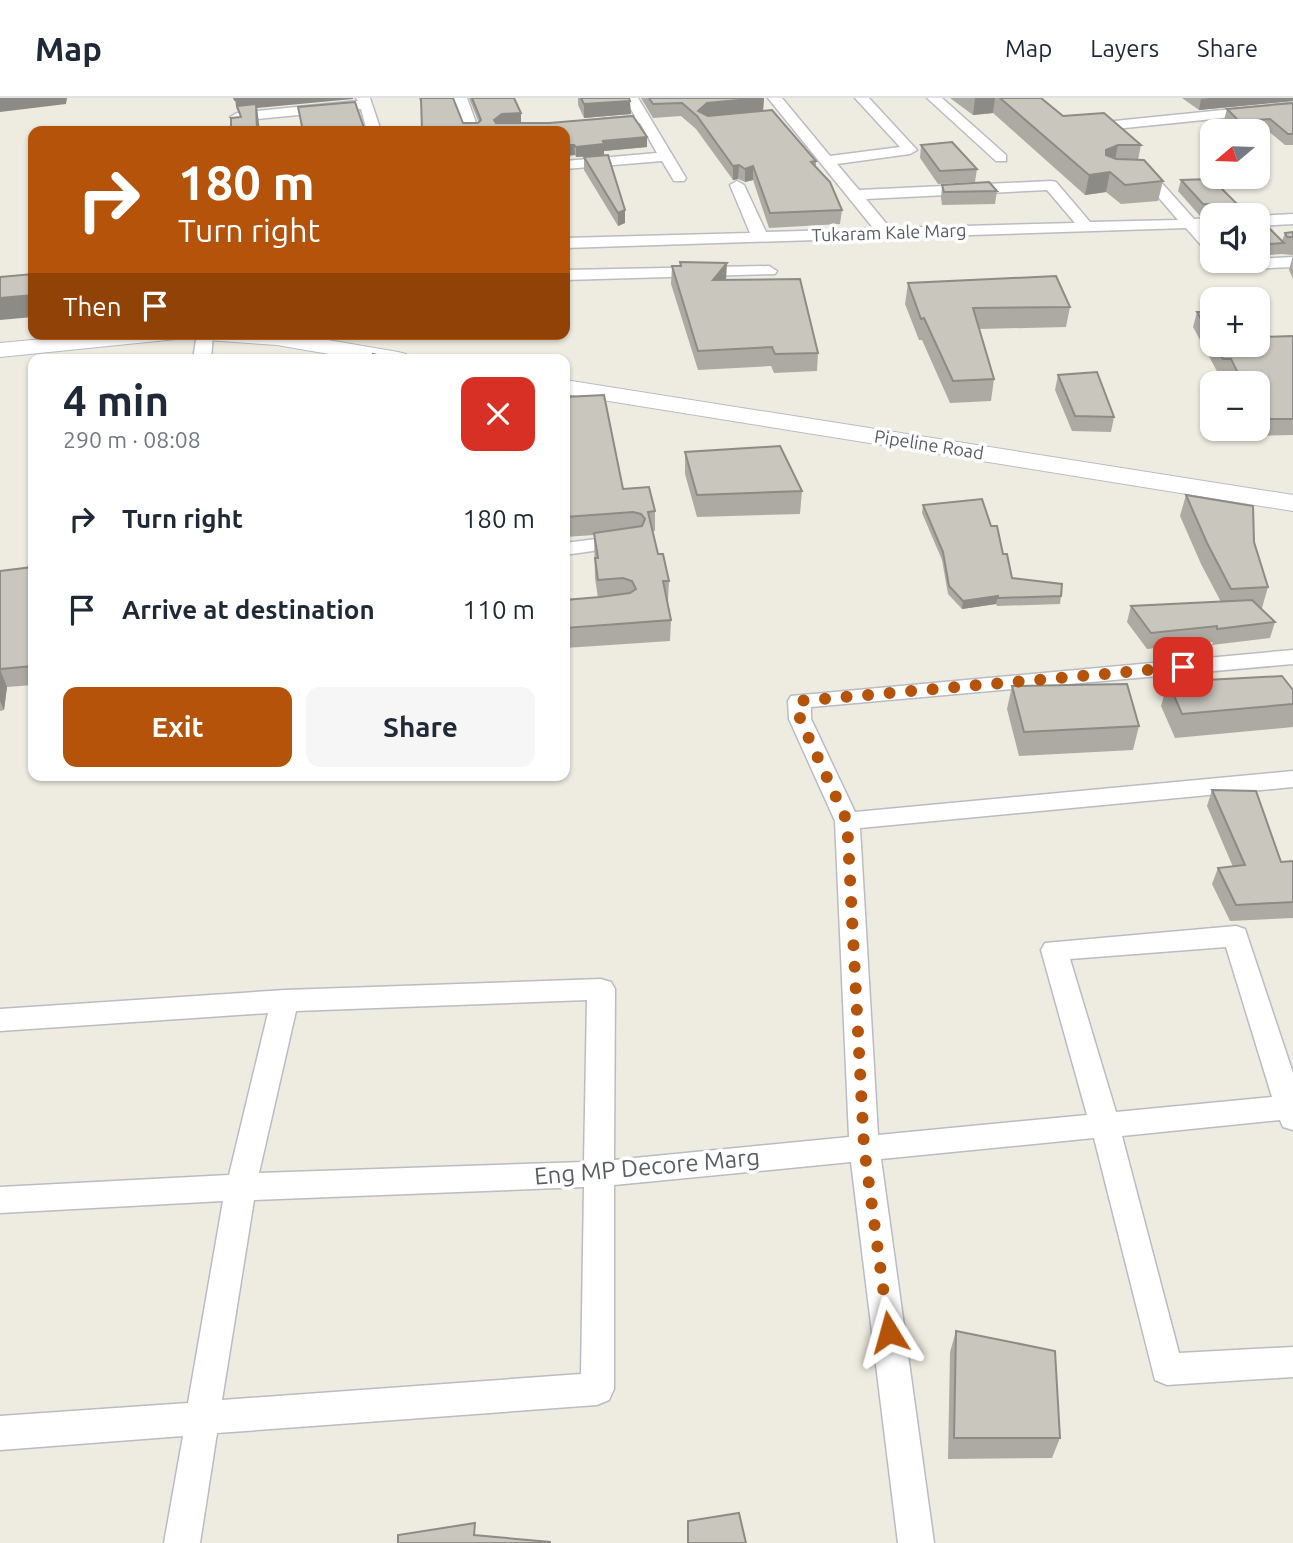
<!DOCTYPE html>
<meta charset="utf-8">
<style>
:root{--surface:#fff;--page:#f6f6f7;--text:#1f2937;--muted:#747a83;--line:#e0e1e3;--accent:#b45309}
body{margin:0;font-family:Ubuntu,sans-serif;background:var(--page);color:var(--text);height:100vh;display:flex;flex-direction:column;font-size:26px;white-space:nowrap}
*{box-sizing:border-box;margin:0}
p{font-size:23px;color:var(--muted)}
.icon{flex:none;width:38px;height:38px;fill:none;stroke:currentColor;stroke-width:2;stroke-linecap:round;stroke-linejoin:round}
.map{position:relative;flex:1;overflow:hidden}
.side{position:absolute;left:28px;top:256px;width:542px;height:427px;display:flex;flex-direction:column;background:var(--surface);border-radius:14px;box-shadow:0 2px 5px #0004}
.side>*{flex:none}
.top-card{position:absolute;left:28px;top:28px;width:542px;height:214px;border-radius:14px;box-shadow:0 2px 5px #0004;background:#b45309;color:#fff;overflow:hidden}
.needle{width:46px;rotate:251deg}
.tools{position:absolute;left:1200px;top:21px;display:grid;gap:14px}
.tools a{display:grid;place-items:center;width:70px;height:70px;border-radius:14px;background:var(--surface);box-shadow:0 2px 5px #0004;font-size:35px}
.pin{position:absolute;display:grid;place-items:center;width:60px;height:60px;color:#fff;margin:-30px;border-radius:14px;box-shadow:0 4px 10px #0006}
.me{position:absolute;width:77px;margin:-38px;rotate:352deg;stroke-linejoin:round;filter:drop-shadow(0 0 5px #0008)}
.turn{display:flex;align-items:center;gap:24px;height:147px;padding:0 35px;font-size:32px}
.turn .icon{width:91px;height:91px;stroke-width:2.5}
.turn b{display:block;font-size:49px;line-height:60px}
.then{display:flex;align-items:center;height:66px;padding:0 35px;background:#0003;gap:14px;font-size:26px}
.round{display:grid;place-items:center;flex:none;width:74px;height:74px;border-radius:14px;background:var(--page)}
.summary{display:flex;align-items:center;justify-content:space-between;height:119px;padding:0 35px}
h1{font-size:42px;font-weight:700;line-height:52px}
.button{display:flex;gap:14px;margin-top:auto;padding:14px 35px}
.button a{flex:1;height:80px;border-radius:14px;background:var(--accent);color:#fff;font-size:28px;font-weight:700;line-height:80px;text-align:center}
.button a+a{background:var(--page);color:var(--text)}
ul{padding:0;list-style:none}
li{display:flex;align-items:center;gap:21px;height:91px;padding:0 35px}
li div{flex:1}
li b{display:block;font-size:26px}
li em{font-style:normal}
header{display:flex;align-items:center;gap:42px;box-sizing:border-box;height:98px;padding:0 35px;background:var(--surface);border-bottom:2px solid var(--line)}
header strong{font-size:33px}
nav{display:flex;gap:38px;margin-inline-start:auto;font-size:24px}
.map>svg:first-child{display:block}
</style>
<header>
<strong>Map</strong>
<nav><a>Map</a><a>Layers</a><a>Share</a></nav>
</header>
<div class="map">
<svg width="1293" height="1445" viewBox="0 0 1293 1445">
<rect width="100%" height="100%" fill="#eeece1"/>
<g fill="none" stroke-linecap="round" stroke-linejoin="round">
<defs>
<path id="minor" d="M356,0h14l11,33h-14l-6,-22 -124,12 -7,-4 7,-4 121,-12z
M453,0h14l12,33h-14z
M624,0h14l48,80 -2,3h-10l-12,-20 -97,8v-8l92,-8 -17,-30 -38,4 -7,-4 7,-4 33,-3z
M768,0h14l48,58 70,-9 -45,-49h14l48,52 -7,4 -73,10 22,26 192,-9 5,1 34,40 88,-2 -37,-43 -11,-7 7,-4 14,5 43,48 19,-1v10h-11l11,12v15l-5,-2 -22,-25 -621,20v-10l185,-5 -20,-48 7,-4 7,4 22,47 108,-3zM1047,92l28,33 -185,5 -24,-29z
M927,0h15l64,57v6h-10z
M1293,5v8l-208,21 -7,-4 7,-4z
M1293,116v10l-35,2v-10z
M1293,159v10l-67,3 -6,-2 -6,-7z
M769,168l8,5 -2,3 -210,6v-10z
M197,236h16l-2,25h-18z
M311,236h16l3,11 -3,4h-12z
M627,437l7,2 3,4 -3,4 -69,10v-12z
M1293,552v14l-482,43v12l44,93 438,-41v16l-433,41 18,307 209,-20 -46,-165 4,-7 191,-17 9,3 48,144v57l-10,-3 -3,-7 -158,16 57,217 114,-6v30l-126,8 -12,-5 -61,-242 -213,21 53,384h-36l-47,-381 -237,23v204l-5,11 -12,5 -380,28 -17,110h-36l19,-107 -183,14v-34l188,-13 35,-202 -223,12v-26l229,-12 39,-162 -268,18v-22l285,-19 316,-11 10,3 4,7 -1,171 235,-23 -14,-316 -46,-102 -1,-18 3,-5zM1226,849l46,150 -156,15 -46,-153zM587,902l-3,162 -325,11 37,-162zM584,1089l-3,187 -359,26 32,-200z"/>
<path id="tertiary" d="M96,236h82l-3,5 -8,1 -167,17v-14z
M195,236h98l105,18 8,2 3,5h-51l-81,-14 -71,-5 -8,-1z
M565,282l728,115v16l-728,-117z"/>
</defs>
<use href="#minor" stroke="#b9bcc2" stroke-width="3"/>
<use href="#tertiary" stroke="#b9bcc2" stroke-width="2"/>
<use href="#minor" fill="#fff" fill-rule="evenodd"/>
<use href="#tertiary" fill="#fff" fill-rule="evenodd"/>
</g>
<path fill="#adaaa3" d="M419,0h34l10,25h16l-10,-25h45l7,15v10h-3h31l84,-7 14,21v10l-43,4v4l-28,2 -1,-2 -10,1v-25h-145h2v-23z
M578,0h51l2,16 -47,4 -6,-13z
M641,0h123l-1,13 53,50v5l26,44 -2,14 -71,4 -16,-48 -8,2 -7,-3 -5,1 -37,-51 -15,-13 -28,2z
M950,0h91l22,18 78,29 -3,15 25,21 -5,20 -37,3 -15,-12 -21,3 -92,-82 -20,2z
M1182,0h111v3l-94,9z
M1293,5v42h-8l-18,-15 -32,1 -11,-11 3,-11z
M921,47l56,24 -2,13 -37,2 -18,-26z
M584,59l41,66 -7,3 -34,-56z
M1181,82l56,24 18,11 -55,1 -22,-25z
M942,87l55,6 -2,13 -53,1 -1,-7z
M1258,119l24,24 3,-8 8,-1v47l-4,-9 4,-15 -12,-1 -23,2z
M672,168l54,14 92,73 -1,18 -43,2 -3,-7 -73,4 -27,-86z
M908,185l162,24 -4,20 -87,2 15,50 -3,22 -41,2 -28,-63h-3l-14,-36z
M1197,214h16v33h45l35,-9v99l-37,1 -3,-7h5v-46h-28l-4,-8h-7l-26,-48z
M1058,277l56,42 -3,15 -39,-1 -17,-41z
M565,299l58,92 32,22v20h-2l5,23 11,27 -1,20h-1l4,19 -1,21 -105,7v-48l33,-2 -3,-20 -1,-43 -29,2z
M685,354l117,39 -2,23 -103,3 -12,-43z
M1186,397l68,47 14,45 -6,21h-2l15,14 -5,16 -58,7 1,-3 -66,7 -20,-27 4,-16 90,-4 -20,-38 -21,-48z
M923,407l68,21 21,52 49,18 -1,8 -63,2 -1,-2 -34,5 -14,-15 -6,-34 -20,-47z
M33,469v118l-26,2 -3,23 -4,1v-140z
M1168,584l125,8v37l-118,11 -14,-32z
M1012,588l127,40 -6,24 -114,6 -12,-47z
M1212,692l69,72 12,-1v57l-63,3 -18,-37 6,-16 15,-1 -26,-61z
M956,1233l104,107 -8,20 -104,1 2,-107z"/>
<path fill="#8d8b85" d="M0,0h67l-1,6 -66,8z
M253,0h100v1l-96,9 3,23h-3l-20,-25 1,4h-1l-2,-10z
M764,0l-1,13 -56,5 -9,-5 9,-8z
M975,0h20l-2,15 -20,2z
M1210,0h83v3l-94,9 2,-11z
M630,3l1,13 -47,4v-14z
M521,15v10l-27,8v-11l8,-6z
M647,39v10l-43,4v4l-28,2v-10l27,-6z
M565,47h9l1,10 -10,1z
M1118,47l-4,20 -11,5 3,-20z
M739,67l-1,14 -5,1v-14z
M753,68v14l-8,2v-13z
M1110,74l-4,20 -21,3 4,-20z
M625,112v13l-7,3v-13z
M727,165l-1,18 -13,-1z
M33,197v22l-33,3v-22z
M998,498l-2,8 -34,5 1,-8z
M0,571l7,18 -3,23 -4,-9z"/>
<path fill="#c9c6be" stroke="#8d8b85" stroke-width="2" d="M234,0h19l-18,2z
M421,0h32l10,25h15l3,-3 -9,-22h42l7,15 -19,1 -8,6 2,3h53l84,-7 14,21 -44,4 1,3 -28,3 -2,-2h-9v-14h-145h2z
M581,0h48l1,3 -46,3z
M649,0h112l-54,5 -9,8 10,5 64,-6 44,51 -5,1 19,20 12,28 -72,3 -17,-47 -8,3 -6,-4 -6,1 -36,-50 -15,-13 -29,1z
M1000,0h41l22,18 41,-3 37,32h-23l-12,5v5l10,4 28,1 19,21 -38,4 -15,-13 -21,3z
M355,4l10,29h-62l-5,-24z
M1293,5v31h-5l-18,-15 -31,2 -12,-12z
M256,6l1,27h-26v-13l10,-1 -4,-11z
M952,44l25,27 -37,2 -19,-26z
M608,57l17,55 -7,3 -34,-56z
M1212,81l25,25 18,11h-38l1,-10 -15,-1 -22,-24z
M989,84l8,9 -53,1 -2,-7z
M1258,119l26,26 -26,2z
M1293,134v5h-6l-2,-4z
M680,164l47,1 -14,17 87,-1 18,74 -43,1 -3,-7 -74,4 -26,-85h9z
M33,176v21l-33,3v-21z
M1056,178l14,31 -97,1 21,71 -41,2 -29,-63 -3,1 -13,-36z
M1197,214h16v28z
M1293,238v83h-32l-3,-5v-31h-15l-12,-24h-8l-8,-14h43v-8z
M373,256l15,4h28l2,1h-45z
M1097,274l17,45 -39,-1 -17,-41z
M604,297l19,94 26,-2 6,24 -7,1 10,42h5l6,27h-6l8,39 -106,8v-28l35,-3 30,-4 6,-4 -4,-8 -9,-3 -25,2 -3,-22h3l-4,-25 48,-7 3,-7 -4,-5 -8,-2 -68,5v-120z
M780,348l22,45 -105,4 -12,-43z
M1186,397l67,11 1,36 14,45 -37,2 -24,-46z
M982,401l9,27h6l6,28h4l5,24 50,6 -1,12 -63,2v-2l-35,5 -14,-15 -6,-34 -20,-47z
M33,469v99l-33,3v3v-101z
M1252,502l23,22 -58,7v-3l-66,7 -20,-27z
M1282,578l11,14v14l-111,10 -14,-32z
M1127,586l12,42 -115,6 -12,-46z
M1212,692l44,1 25,71 12,-1v41l-57,3 -18,-37 27,-3z
M956,1233l99,20 5,87h-106z
M739,1415l7,30h-58v-22z
M475,1425l-1,12 76,7v1h-152v-8z"/>
<g fill="none" stroke-linecap="round" stroke-linejoin="round">
<path stroke="#b45309" stroke-width="12" stroke-dasharray="0 21.6" d="M889,1234l-25,-185 -17,-326 -47,-102 -1,-18 384,-34"/>
</g>
<g text-anchor="middle" stroke-width="7" stroke-linejoin="round" paint-order="stroke">
<g font-size="18" fill="#5a5e64" stroke="#fff">
<text transform="translate(889 135) rotate(-2)" y="6">Tukaram Kale Marg</text>
<text transform="translate(929 347) rotate(9)" y="6">Pipeline Road</text>
</g>
<g font-size="24" fill="#5a5e64" stroke="#fff">
<text transform="translate(647 1069) rotate(-5)" y="8">Eng MP Decore Marg</text>
</g>
</g>
</svg>
<div class="tools">
<a><svg class="needle" viewBox="-14 -14 28 28"><path d="M0-13l5 13h-10z" fill="#e53935"/><path d="M0 13l5-13h-10z" fill="#747a83"/></svg></a>
<a><svg class="icon" aria-label="sound" viewBox="0 0 24 24"><path d="M4 9h4l5-4v14l-5-4H4zM17 9q2 3 0 6"/></svg></a>
<a>+</a>
<a>−</a>
</div>
<div class="pin" style="left:1183px;top:569px;background:#d93025"><svg class="icon" aria-label="arrive" viewBox="0 0 24 24"><path d="M6 21V4h12l-3 4 3 4H6"/></svg></div>
<svg class="me" style="left:889px;top:1234px" viewBox="-20 -20 40 40"><path d="M0-17L14 15 0 8-14 15z" fill="#b45309" stroke="#fff" stroke-width="4"/></svg>
<div class="top-card">
<div class="turn"><svg class="icon" aria-label="right" viewBox="0 0 24 24"><path d="M7 20v-9h11M14 6l5 5-5 5"/></svg><div><b>180 m</b>Turn right</div></div>
<div class="then">Then<svg class="icon" aria-label="arrive" viewBox="0 0 24 24"><path d="M6 21V4h12l-3 4 3 4H6"/></svg></div>
</div>
<section class="side">
<div class="summary"><div><h1>4 min</h1><p>290 m · 08:08</p></div><a class="round" style="background:#d93025;color:#fff"><svg class="icon" aria-label="close" viewBox="0 0 24 24"><path d="M6 6l12 12M18 6L6 18"/></svg></a></div>
<ul>
<li><svg class="icon" aria-label="right" viewBox="0 0 24 24"><path d="M7 20v-9h11M14 6l5 5-5 5"/></svg><div><b>Turn right</b></div><em>180 m</em></li>
<li><svg class="icon" aria-label="arrive" viewBox="0 0 24 24"><path d="M6 21V4h12l-3 4 3 4H6"/></svg><div><b>Arrive at destination</b></div><em>110 m</em></li>
</ul>
<div class="button"><a>Exit</a><a>Share</a></div>
</section>
</div>
